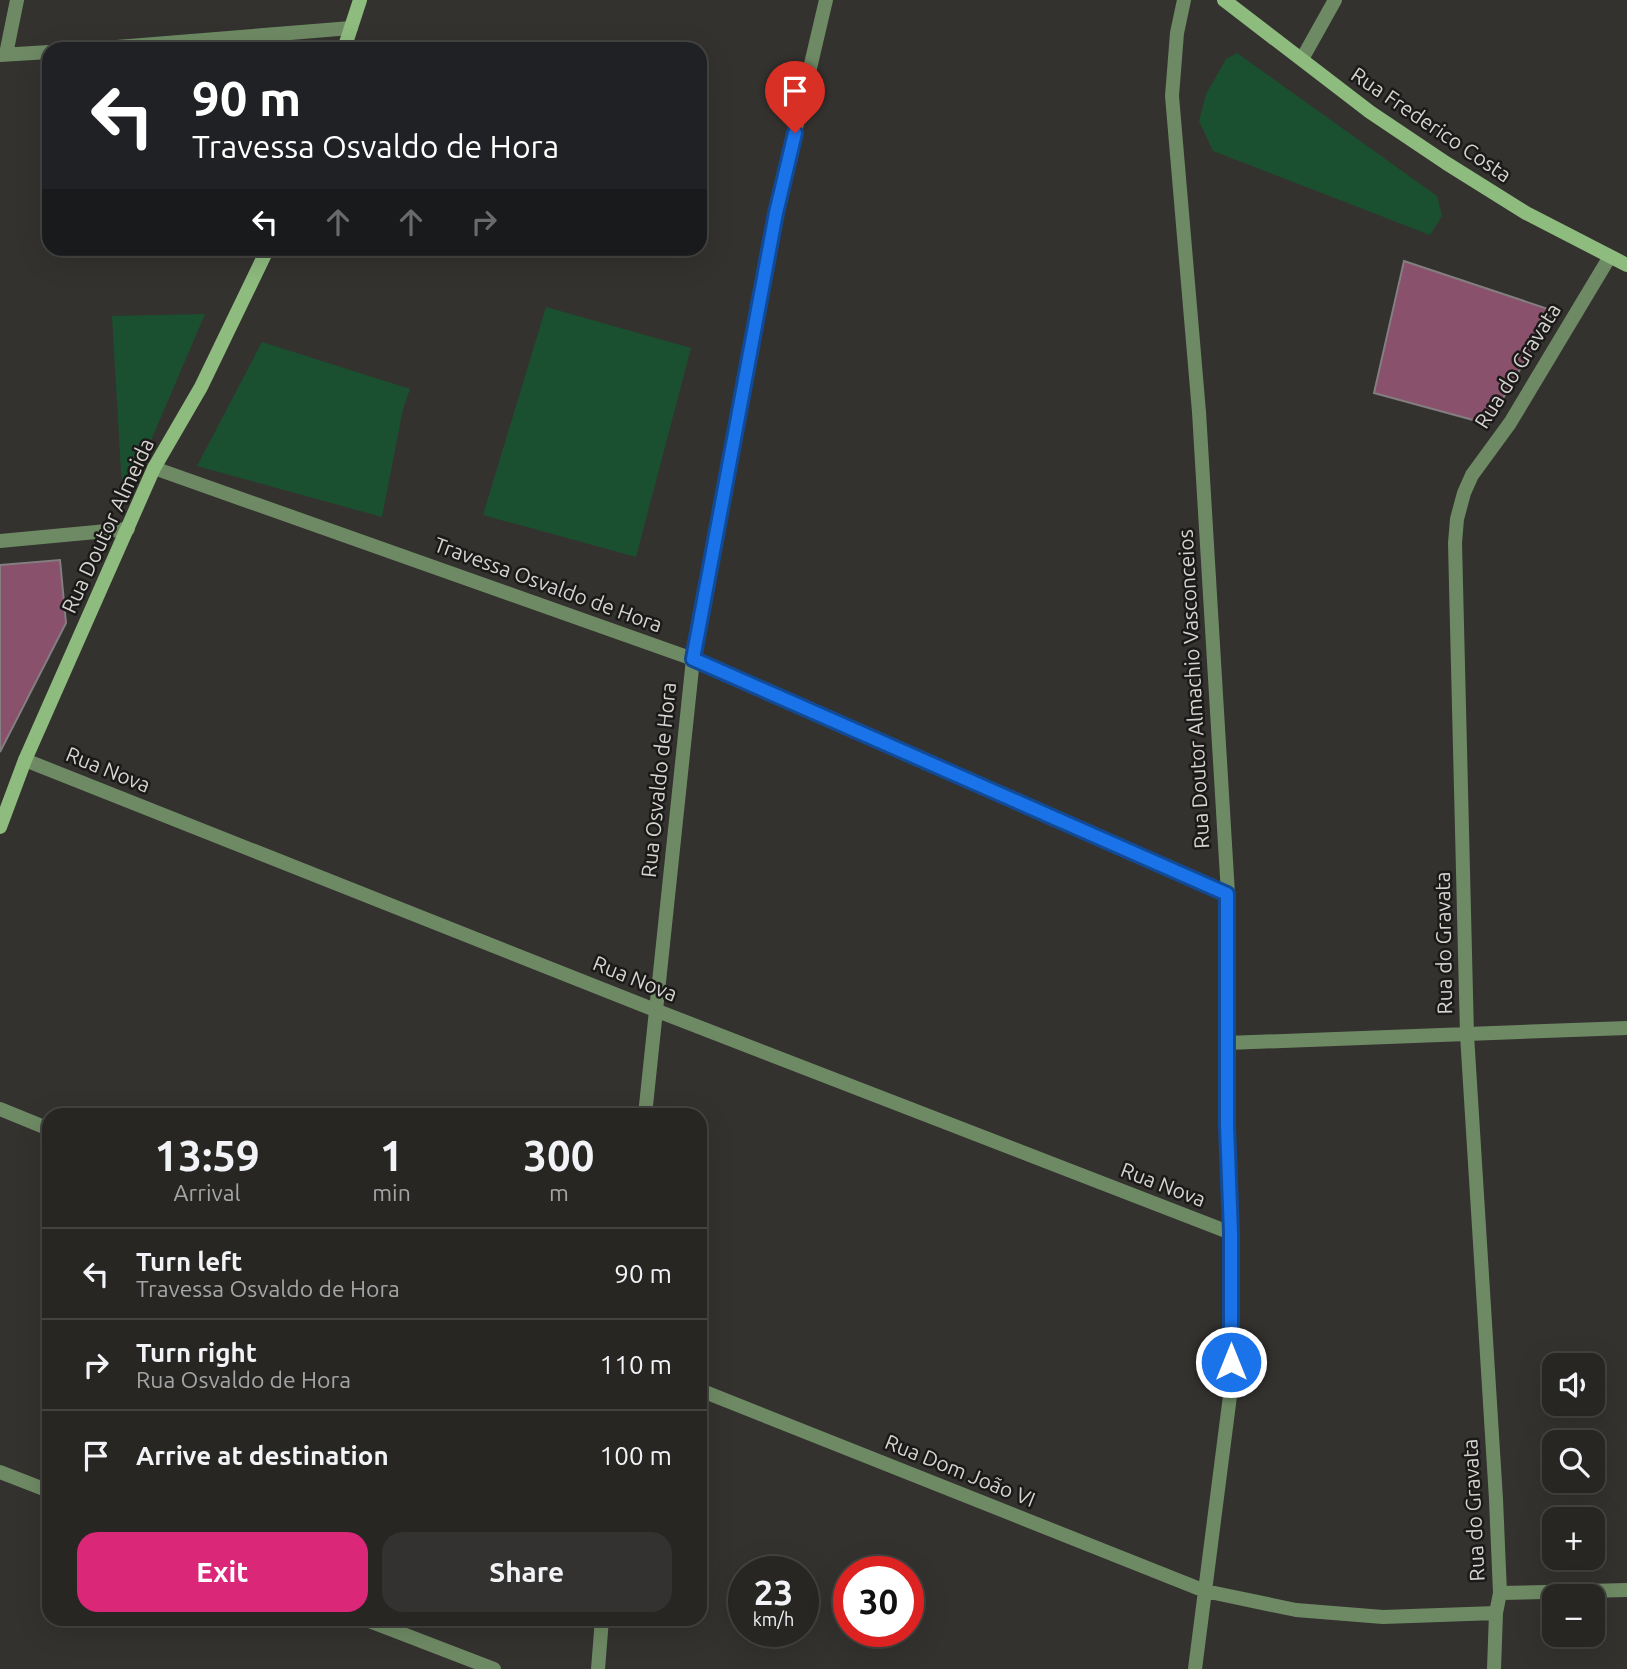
<!DOCTYPE html>
<meta charset="utf-8">
<style>
:root{--surface:#272623;--page:#333230;--text:#f1f3f6;--muted:#a4a5a6;--line:#434341;--accent:#db2777}
body{margin:0;font-family:Ubuntu,sans-serif;background:var(--page);color:var(--text);height:100vh;display:flex;flex-direction:column;font-size:26px;white-space:nowrap}
*{box-sizing:border-box;margin:0}
p{font-size:23px;color:var(--muted)}
.icon{flex:none;width:38px;height:38px;fill:none;stroke:currentColor;stroke-width:2;stroke-linecap:round;stroke-linejoin:round}
.map{position:relative;flex:1;overflow:hidden}
.sheet{position:absolute;left:42px;top:1108px;width:665px;height:518px;display:flex;flex-direction:column;background:var(--surface);border-radius:21px;box-shadow:0 7px 28px #0002,0 0 0 2px var(--line)}
.sheet>*{flex:none}
.banner{position:absolute;left:42px;top:42px;width:665px;height:214px;border-radius:21px;box-shadow:0 7px 28px #0002,0 0 0 2px var(--line);background:#202124;color:#fff;overflow:hidden}
.buttons{position:absolute;left:1542px;top:1353px;display:grid;gap:14px}
.buttons a{display:grid;place-items:center;width:63px;height:63px;border-radius:14px;background:var(--surface);box-shadow:0 7px 28px #0002,0 0 0 2px var(--line);font-size:35px}
.speed{position:absolute;left:728px;top:1556px;display:flex;gap:14px;font-size:35px;font-weight:700;text-align:center}
.speed>*{display:grid;place-content:center;width:91px;height:91px;border-radius:50%;background:var(--surface);box-shadow:0 7px 28px #0002,0 0 0 2px var(--line);line-height:1}
.speed small{font-size:18px;font-weight:400}
.speed .limit{border:10px solid #d22;background:#fff;color:#111}
.pin{position:absolute;display:grid;place-items:center;width:60px;height:60px;color:#fff;margin:-72px -30px;border-radius:50% 50% 50% 0;rotate:-45deg;box-shadow:0 0 7px #0007}
.pin .icon{rotate:45deg}
.me{position:absolute;width:77px;margin:-38px;rotate:0deg;stroke-linejoin:round;filter:drop-shadow(0 0 5px #0008)}
.turn{display:flex;align-items:center;gap:24px;height:147px;padding:0 35px;font-size:32px}
.turn .icon{width:91px;height:91px;stroke-width:2.5}
.turn b{display:block;font-size:49px;line-height:60px}
.lanes{display:flex;align-items:center;height:66px;padding:0 35px;background:#0003;justify-content:center;gap:35px;direction:ltr}
.lanes .off{opacity:.35}
.eta{display:flex;justify-content:space-evenly;align-items:center;height:119px;text-align:center}
.eta b{font-size:42px;font-weight:700;line-height:49px}
.button{display:flex;gap:14px;margin-top:auto;padding:14px 35px}
.button a{flex:1;height:80px;border-radius:21px;background:var(--accent);color:#fff;font-size:28px;font-weight:700;line-height:80px;text-align:center}
.button a+a{background:var(--page);color:var(--text)}
ul{padding:0;list-style:none}
li{display:flex;align-items:center;gap:21px;height:91px;padding:0 35px;border-top:2px solid var(--line)}
li div{flex:1}
li b{display:block;font-size:26px}
li em{font-style:normal}
.map>svg:first-child{display:block}
</style>
<div class="map">
<svg width="1627" height="1669" viewBox="0 0 1627 1669">
<rect width="100%" height="100%" fill="#34322f"/>
<path fill="#1a502f" d="M1237,53l200,143 5,20 -12,19 -217,-84 -14,-30 7,-27 20,-35z
M546,307l145,41 -55,209 -153,-42z
M205,314l-82,192 -11,-190z
M262,342l148,47 -7,20 -21,108 -185,-51z"/>
<path fill="#89516b" stroke="#837e80" stroke-width="2" d="M1404,261l150,50 -66,113 -114,-31z
M60,560l6,63 -66,129v-187z"/>
<g fill="none" stroke-linecap="round" stroke-linejoin="round">
<path stroke="#6e8a64" stroke-width="14" d="M1184,0l-7,33 -5,63 27,316 29,482 -1,232 4,107v155l-36,281
M92,49l259,-21
M6,54l11,-54
M0,55l49,-3
M1302,59l33,-59
M154,468l539,191 535,235
M0,541l128,-12
M25,760l630,250 576,223
M1227,1043l400,-15
M0,1109l49,20
M645,1115l48,-456 83,-446 50,-213
M700,1390l505,201 91,19 87,7 113,-4
M0,1472l49,19
M1500,1593l127,-3
M364,1619l130,50
M598,1669l4,-50
M1494,1669l2,-56 4,-20 -4,-94 -29,-464 -12,-492 2,-24 7,-26 8,-18 38,-52 99,-165"/>
<path stroke="#8ebb7e" stroke-width="14" d="M1224,0l146,112 76,51 80,50 101,52
M344,49l16,-49
M0,827l25,-67 129,-292 47,-81 67,-139"/>
</g>
<g fill="none" stroke-linecap="round" stroke-linejoin="round">
<defs>
<path id="route" d="M795,133l-19,80 -83,446 534,235v232l4,107v129"/>
</defs>
<use href="#route" stroke="#114b97" stroke-width="18"/>
<use href="#route" stroke="#1a73e8" stroke-width="12"/>
</g>
<g text-anchor="middle" stroke-width="5" stroke-linejoin="round" paint-order="stroke">
<g font-size="21" fill="#d5d4d2" stroke="#1b1a18">
<text transform="translate(1431 125) rotate(34)" y="7">Rua Frederico Costa</text>
<text transform="translate(1518 366) rotate(-58)" y="7">Rua do Gravata</text>
<text transform="translate(108 526) rotate(-65)" y="7">Rua Doutor Almeida</text>
<text transform="translate(548 585) rotate(20)" y="7">Travessa Osvaldo de Hora</text>
<text transform="translate(1194 689) rotate(-93)" y="7">Rua Doutor Almachio Vasconceios</text>
<text transform="translate(108 770) rotate(22)" y="7">Rua Nova</text>
<text transform="translate(659 780) rotate(-84)" y="7">Rua Osvaldo de Hora</text>
<text transform="translate(1444 943) rotate(-91)" y="7">Rua do Gravata</text>
<text transform="translate(635 979) rotate(22)" y="7">Rua Nova</text>
<text transform="translate(1163 1185) rotate(21)" y="7">Rua Nova</text>
<text transform="translate(960 1471) rotate(22)" y="7">Rua Dom João VI</text>
<text transform="translate(1474 1510) rotate(-93)" y="7">Rua do Gravata</text>
</g>
</g>
</svg>
<div class="buttons">
<a><svg class="icon" aria-label="sound" viewBox="0 0 24 24"><path d="M4 9h4l5-4v14l-5-4H4zM17 9q2 3 0 6"/></svg></a>
<a><svg class="icon" aria-label="search" viewBox="0 0 24 24"><circle cx="10" cy="10" r="6"/><path d="M15 15l6 6"/></svg></a>
<a>+</a>
<a>−</a>
</div>
<div class="speed"><div>23<small>km/h</small></div><div class="limit">30</div></div>
<div class="pin" style="left:795px;top:133px;background:#d93025"><svg class="icon" aria-label="arrive" viewBox="0 0 24 24"><path d="M6 21V4h12l-3 4 3 4H6"/></svg></div>
<svg class="me" style="left:1231px;top:1362px" viewBox="-20 -20 40 40"><circle r="17" fill="#1a73e8" stroke="#fff" stroke-width="3"/><path d="M0-11L8 9 0 5-8 9z" fill="#fff"/></svg>
<div class="banner">
<div class="turn"><svg class="icon" aria-label="left" viewBox="0 0 24 24"><path d="M17 20v-9H6M10 6l-5 5 5 5"/></svg><div><b>90 m</b>Travessa Osvaldo de Hora</div></div>
<div class="lanes"><svg class="icon" aria-label="left" viewBox="0 0 24 24"><path d="M17 20v-9H6M10 6l-5 5 5 5"/></svg><svg class="icon off" aria-label="ahead" viewBox="0 0 24 24"><path d="M12 20V5M6 11l6-6 6 6"/></svg><svg class="icon off" aria-label="ahead" viewBox="0 0 24 24"><path d="M12 20V5M6 11l6-6 6 6"/></svg><svg class="icon off" aria-label="right" viewBox="0 0 24 24"><path d="M7 20v-9h11M14 6l5 5-5 5"/></svg></div>
</div>
<section class="sheet">
<div class="eta">
<div><b>13:59</b><p>Arrival</p></div>
<div><b>1</b><p>min</p></div>
<div><b>300</b><p>m</p></div>
</div>
<ul>
<li><svg class="icon" aria-label="left" viewBox="0 0 24 24"><path d="M17 20v-9H6M10 6l-5 5 5 5"/></svg><div><b>Turn left</b><p>Travessa Osvaldo de Hora</p></div><em>90 m</em></li>
<li><svg class="icon" aria-label="right" viewBox="0 0 24 24"><path d="M7 20v-9h11M14 6l5 5-5 5"/></svg><div><b>Turn right</b><p>Rua Osvaldo de Hora</p></div><em>110 m</em></li>
<li><svg class="icon" aria-label="arrive" viewBox="0 0 24 24"><path d="M6 21V4h12l-3 4 3 4H6"/></svg><div><b>Arrive at destination</b></div><em>100 m</em></li>
</ul>
<div class="button"><a>Exit</a><a>Share</a></div>
</section>
</div>
